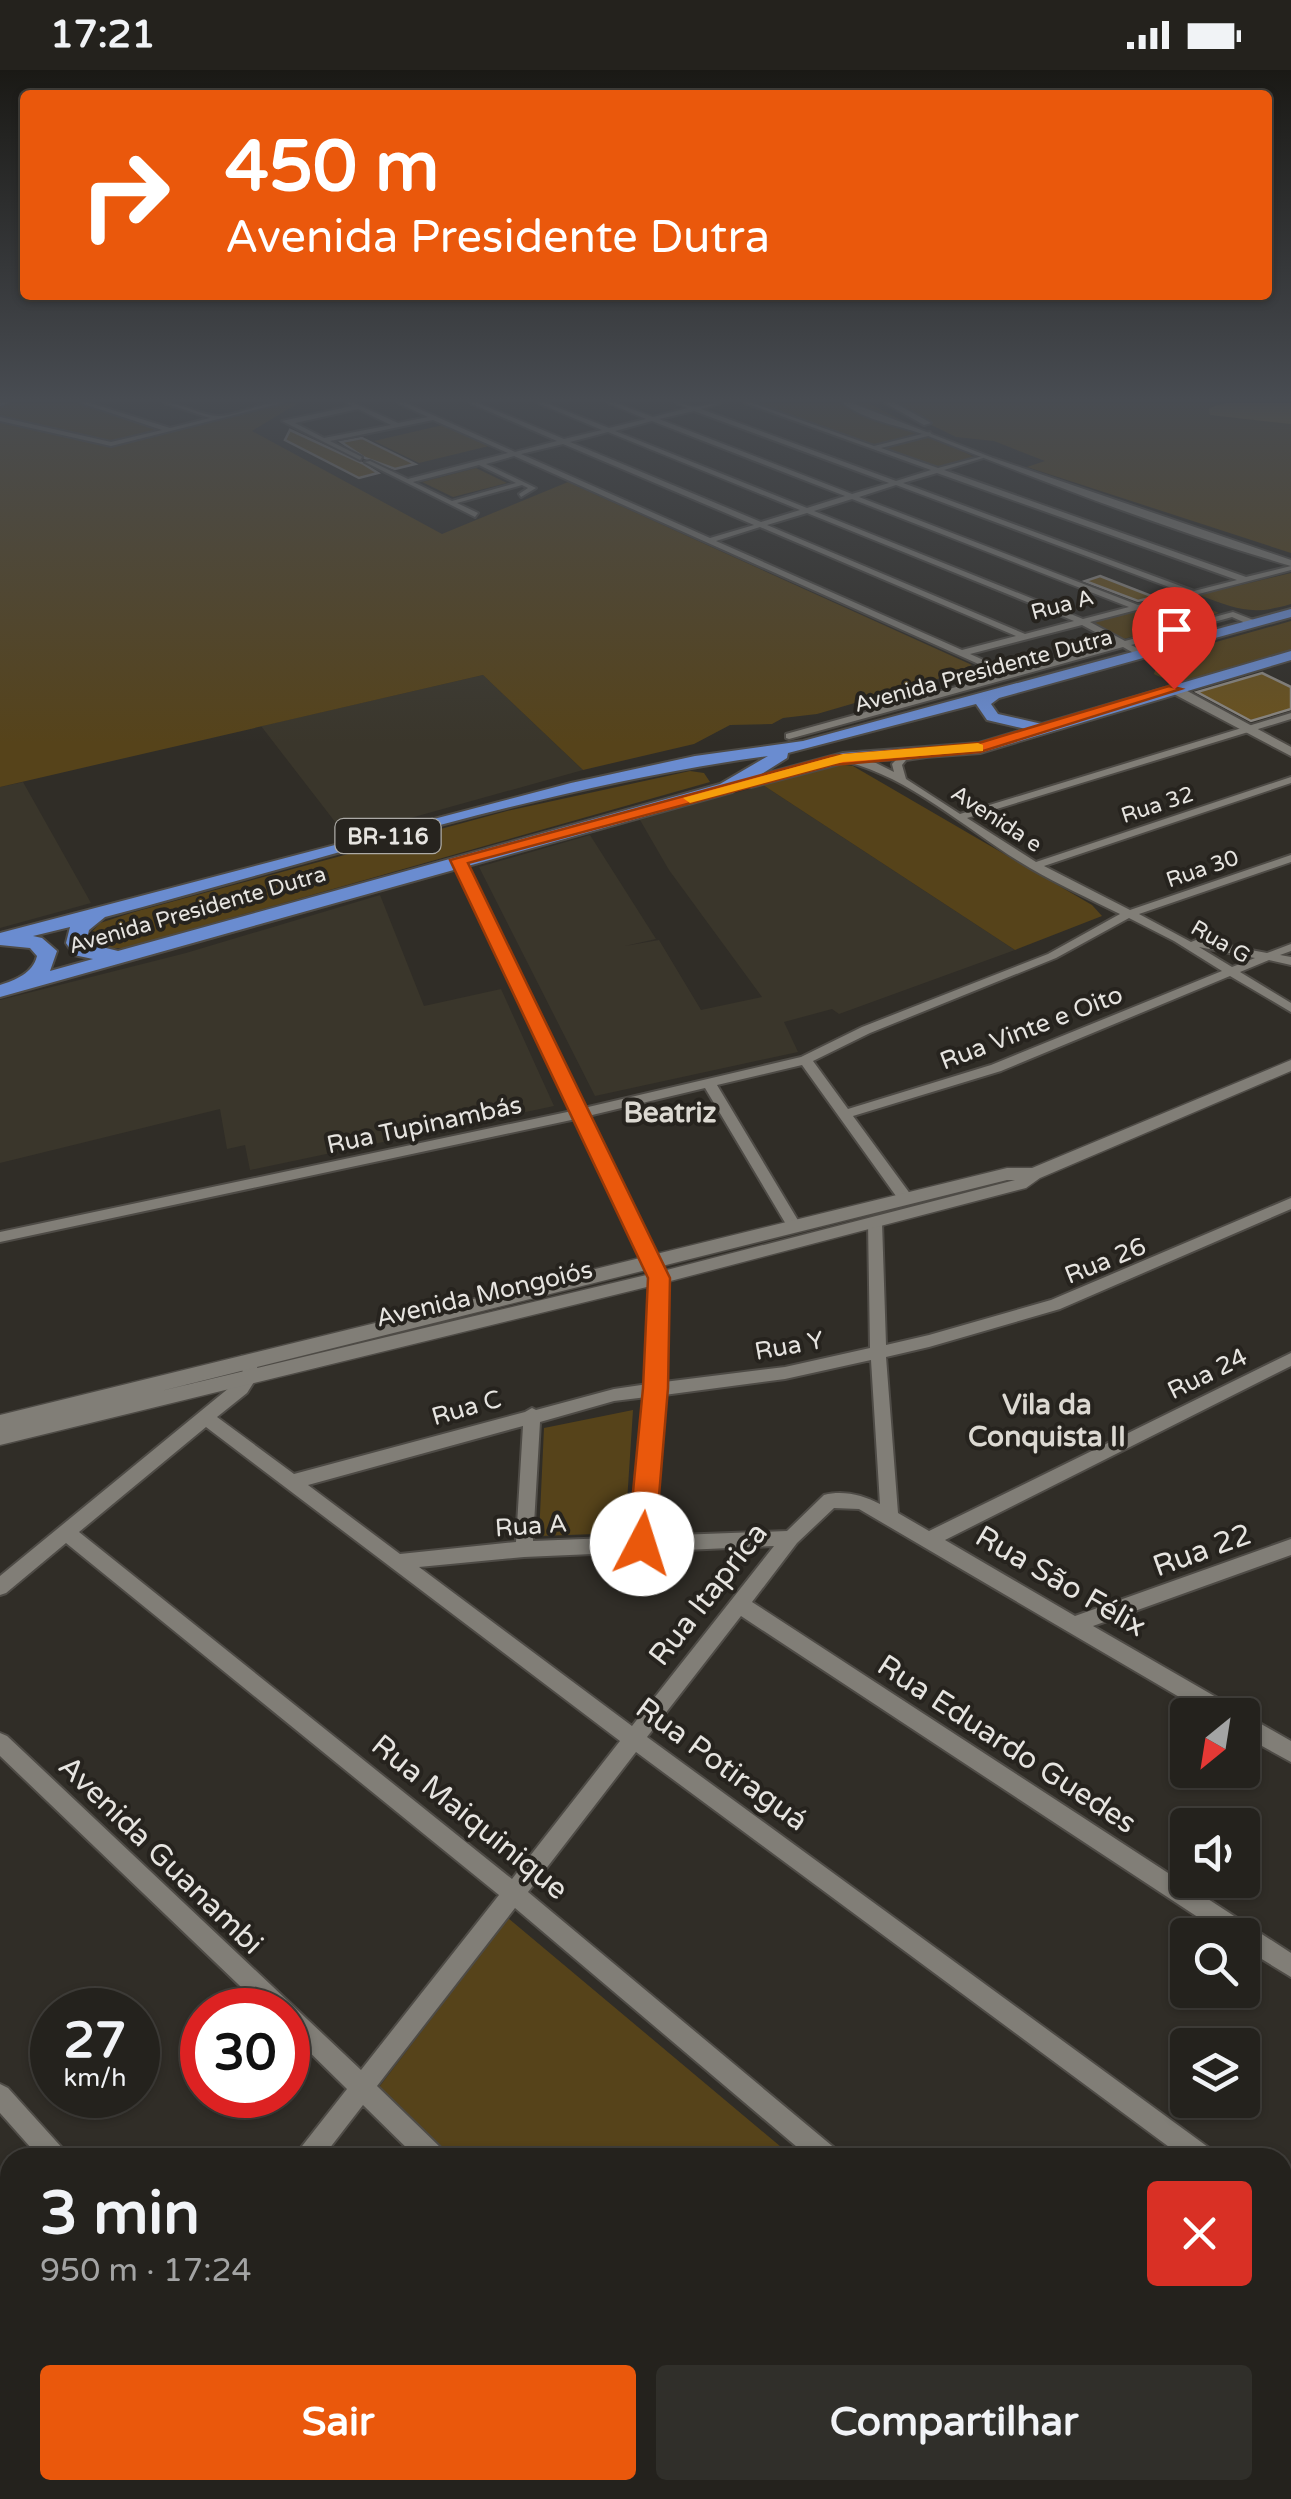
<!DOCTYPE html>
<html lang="pt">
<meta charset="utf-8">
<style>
:root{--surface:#24221d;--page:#302f2a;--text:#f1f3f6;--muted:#a3a4a4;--line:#413f3b;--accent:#ea580c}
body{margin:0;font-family:"Varela Round",sans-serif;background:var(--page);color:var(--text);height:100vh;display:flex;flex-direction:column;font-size:38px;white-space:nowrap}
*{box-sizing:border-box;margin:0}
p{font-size:32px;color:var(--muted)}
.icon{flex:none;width:55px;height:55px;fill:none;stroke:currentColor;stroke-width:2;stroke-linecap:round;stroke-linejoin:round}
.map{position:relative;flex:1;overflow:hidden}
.drawer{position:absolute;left:0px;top:2078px;width:1292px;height:352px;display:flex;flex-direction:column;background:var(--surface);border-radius:30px 30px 0 0;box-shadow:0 2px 8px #0004,0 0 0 2px var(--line)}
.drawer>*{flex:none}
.banner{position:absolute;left:20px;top:20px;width:1252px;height:210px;border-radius:10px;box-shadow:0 2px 8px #0004,0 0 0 2px var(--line);background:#ea580c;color:#fff;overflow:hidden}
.needle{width:65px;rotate:210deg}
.controls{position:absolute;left:1170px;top:1628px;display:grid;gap:20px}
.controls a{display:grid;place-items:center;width:90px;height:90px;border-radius:10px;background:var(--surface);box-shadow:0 2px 8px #0004,0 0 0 2px var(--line);font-size:50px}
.speed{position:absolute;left:30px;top:1918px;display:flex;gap:20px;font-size:50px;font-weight:700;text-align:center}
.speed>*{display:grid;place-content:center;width:130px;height:130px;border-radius:50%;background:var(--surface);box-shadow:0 2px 8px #0004,0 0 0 2px var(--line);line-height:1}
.speed small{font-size:25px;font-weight:400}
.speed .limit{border:15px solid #d22;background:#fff;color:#111}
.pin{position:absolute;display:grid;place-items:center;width:85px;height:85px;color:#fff;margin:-102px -42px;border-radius:50% 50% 50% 0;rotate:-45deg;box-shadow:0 0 10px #0007}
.pin .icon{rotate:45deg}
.me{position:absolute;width:110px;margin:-55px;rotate:5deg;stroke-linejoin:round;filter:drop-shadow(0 0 8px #0008)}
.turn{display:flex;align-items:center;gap:35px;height:210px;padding:0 40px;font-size:45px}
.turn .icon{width:130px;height:130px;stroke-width:2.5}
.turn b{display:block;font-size:70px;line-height:85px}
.round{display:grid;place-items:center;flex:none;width:105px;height:105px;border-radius:10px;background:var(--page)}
.overview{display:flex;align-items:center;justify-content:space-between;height:170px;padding:0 40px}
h1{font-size:60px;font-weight:700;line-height:75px}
.cta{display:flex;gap:20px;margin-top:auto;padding:20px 40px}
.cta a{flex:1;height:115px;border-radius:10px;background:var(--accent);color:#fff;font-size:40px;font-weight:700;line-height:115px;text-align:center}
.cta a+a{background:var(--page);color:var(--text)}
.status{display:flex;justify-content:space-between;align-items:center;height:70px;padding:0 50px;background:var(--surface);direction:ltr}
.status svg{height:28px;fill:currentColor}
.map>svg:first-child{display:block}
</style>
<div class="status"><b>17:21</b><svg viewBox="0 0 49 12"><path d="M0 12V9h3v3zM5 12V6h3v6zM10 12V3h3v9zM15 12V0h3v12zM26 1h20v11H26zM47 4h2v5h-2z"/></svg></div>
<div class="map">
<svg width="1291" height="2429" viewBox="0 0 1291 2429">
<rect width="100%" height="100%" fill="#302d27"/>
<path fill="#3a362b" d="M483,605l100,95 -237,66 -85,-110z
M23,712l68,121 -91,25v-141z
M763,715l252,165 -176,64 -7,-5 -48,13 14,30 -203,44 -116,-229 111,-32 66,104 -31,7 34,-6 42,70 61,-13 -93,-127 -29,-50z
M380,825l44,111 77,-17 53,117 -304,64 -5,-25 -18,4 -7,-40 -220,54v-163l186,-47z"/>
<path fill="#56431a" d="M9,333h67l82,27 -47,13 -111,-24v-13z
M289,333h9l-46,28 190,103 126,-52 404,183 -37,15 -26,2 -37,16 -55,16 -34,4 -11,6 -42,1 -36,19 -111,26 -100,-95 -483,112v-365l111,25z
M752,333h116l106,54 -38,11z
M886,333h405v150l-264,-86 18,-6 -51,-20 -38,-4z
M443,355l46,21 -70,17 -45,-22z
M476,398l31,15 -54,14 -31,-15z
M1291,503v31c-40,12 -54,5 -92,-9z
M1184,528l35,15 -95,26 -35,-16z
M1291,551v31c-40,12 -99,43 -137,22l5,-16z
M838,694l15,2 239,139 10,11 -87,34 -252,-165z
M690,701l14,2 6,9 -585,166h-26l-12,-11 13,-14 34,-11 373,-101z
M633,1340l-8,123 -86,3 5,-108z
M508,1848l285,239h-347l-70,-66z
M796,2420h358l-4,9h-345z"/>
<path fill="#8d6d28" d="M1226,333h65v21l-81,-9 -1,-7z"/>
<path fill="#6a521e" stroke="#8b8781" stroke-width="2.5" d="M290,360l72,33 16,10 -19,5 -74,-38z
M362,368l53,26 -20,5 -30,-11 -24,-16z
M1100,506l54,21 -16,4 -53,-20z
M1262,603l29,14v22l-40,12 -54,-29z"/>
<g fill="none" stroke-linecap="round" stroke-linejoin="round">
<defs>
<path id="minor" d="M81,333h9l80,25 40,-10 -46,-15c19,0 37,13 55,13 21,-1 41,-14 63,-13l-171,43 -111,-25v-4l111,25 51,-12z
M347,333h7l44,20 30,-6 -30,-14h8l109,49 42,-11 -87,-38h8l86,36 38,-9 -64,-27h8l63,25 37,-9 -38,-16h8l37,14 35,-9 -12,-5 19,4 25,-4 -19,6 195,72 35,-11 -186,-67h8l121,43 56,-14 2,3 -51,13 57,20 45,-12v2l-39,12 302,107 45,-11v4l-201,52 35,19 108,-29 23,9v4h-6l-18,-8 -101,28 12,6v4h-6l-14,-8 -334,92 -3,-1v-4l228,-63 -31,-5 -469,-210 -28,8 50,24 -15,9 -2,-3 9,-6 -6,-3 -65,18 21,10 -3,4 -110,-55 5,-1 38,18 100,-26 -75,-33 -103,21 32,16 -2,3 -78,-39 70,-15zM358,339l33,16 -67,13 -29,-15zM694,341l195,72 -37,11 -193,-75zM652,351l193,75 -38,12 -192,-77zM608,362l192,78 -39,12 -191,-80zM563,374l191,81 -44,13 -189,-84zM479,395l37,18 -64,18 -39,-19zM937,403l300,107 -43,11 -291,-108zM896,415l289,108 -47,12 -279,-108zM852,429l277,108 -46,12 -269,-108zM807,443l267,108 -49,13 -258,-109zM760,457l256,109 -54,14 -246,-109zM1082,555l34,18 -91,25 -37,-6 -18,-8z
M1291,643v6l-324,99 69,44 255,-85v6l-247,83 86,44 161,-55v7l-152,52 52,28 5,-2 71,13 24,-9v7l-11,4 11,2v8l-22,-5 -29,12 51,31v9l-61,-36 -229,95 -148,45 58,79 2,4 -2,4h-10l-99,-138 -85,20 85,142 -7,5 -5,-1 -85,-143 -117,28 78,162 -2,104 121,-15 85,-19 -2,-126 7,-5 7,5 4,123 43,-10 122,-35 240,-102v11l-231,100 -131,38 -43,10 12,156 31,18 362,-178v13l-346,174 130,76 216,-77v16l-198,71 142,82 3,7h-28l-351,-206 -25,-1 -37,35 -45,59 539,351v24l-49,-30v-12h-17l-484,-319 -94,121 565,413 4,8h-32l-548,-406 -108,140 309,258 4,8h-31l-295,-250 -138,178 66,64 4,8h-30l-54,-53 -41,53h-27l4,-8 48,-61 -59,-58v-21h-23l-265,-254v-23l7,3 354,334 138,-175 -433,-352 -60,50 -6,2v-19l235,-193 8,-10 -3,-13 2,-4h12l5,18 -12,19 -30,24 77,57 231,-62 7,-4 4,2 78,-21 34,-5 4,-106 -76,-159 -576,123v-10l572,-121 -118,-251 1,-2 9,2 120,248 217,-51 61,-30 186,-73 72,-40c-30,-15 -61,-29 -90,-46 -60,-35 -119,-91 -186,-107v-4l32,6 18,9 -2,-8 8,-8 26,-3v4l-20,3 -4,5 4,14 54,35zM1129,848l45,23 48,30 -231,94 -143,44 -35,-48 57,-28 186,-75zM1199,877l56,11 -23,9zM871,1290l9,144c-17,-9 -37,-14 -56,-9l-37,36 -136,5 13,-141 121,-16zM647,1327l-13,140 -101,4 7,-119 74,-21zM523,1356l-7,116 -116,12 -92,-69zM206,1357l414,314 -108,138 -433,-347zM774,1476l-142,180 -213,-159 105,-10z
M1241,1645h1l7,2 42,24v21l-49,-27z
M0,2014l8,4 56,62 4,8h-28l-40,-45z
M31,2420h31l-4,9h-31z
M339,2420h32l4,9h-32z
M768,2420h34l4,9h-34z
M1210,2420h35l4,9h-35z"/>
<path id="tertiary" d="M0,333h8l-8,3z
M1291,990v11l-251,107 -14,10 -367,96 -659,161v-30l1007,-247h25zM1007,1110h8l-356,92 -498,119z
M1291,2104v46l-9,4v-47z
M1165,2420h32l-4,9h-32z"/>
<path id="secondary" d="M843,333h9l141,55 298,102v6c-123,-36 -244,-83 -363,-130 -28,-11 -61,-14 -85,-33z
M885,333h10l36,20 -7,2z
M1170,616h8l113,61v9l-121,-64z"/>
<path id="trunk" d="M1291,539v8l-292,81 -8,6 7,10 44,10 249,-73v9l-311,93 -137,10 -92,24 -7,-3 -12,8 -732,205v-12c16,-5 33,-12 37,-29l-7,-8 -30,-3v-12l571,-150 124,-27 108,-15zM976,634l11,16 39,9 -47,14 -136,10 -83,22 27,-17 1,-5zM768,686l-48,28 -602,167 -32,-8 3,-13 16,-13c216,-57 442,-131 663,-161zM70,857l-4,16 8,12 19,4 -43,12 7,-20 -15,-13 -9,-2z"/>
</defs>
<use href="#minor" stroke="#4e4b46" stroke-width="4"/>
<use href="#tertiary" stroke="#4e4b46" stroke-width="3"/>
<use href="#secondary" stroke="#4e4b46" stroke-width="4"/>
<use href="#trunk" stroke="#4e4b46" stroke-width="4"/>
<use href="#minor" fill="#817e77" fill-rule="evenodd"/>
<use href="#tertiary" fill="#817e77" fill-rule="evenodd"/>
<use href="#secondary" fill="#817e77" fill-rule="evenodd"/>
<use href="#trunk" fill="#6a8cd0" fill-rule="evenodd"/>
</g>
<linearGradient id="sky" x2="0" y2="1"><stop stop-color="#1a1915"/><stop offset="0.49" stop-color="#484c52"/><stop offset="1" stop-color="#484c52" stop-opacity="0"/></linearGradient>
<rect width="1291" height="673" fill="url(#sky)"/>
<path fill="#ea580c" stroke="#983908" stroke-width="2.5" d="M1169,616l12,3 -201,63 -148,13 -364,98 202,415 -2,110 -13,156 -4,8 -9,3 -10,-3 -4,-8 15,-156 5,-110 -198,-418 381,-104 148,-13z"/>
<path fill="#f59e0b" d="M978,673l5,2v6l-140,11 -153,41 -7,-5 160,-44z"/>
<g text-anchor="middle" stroke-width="8" stroke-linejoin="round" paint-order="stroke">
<g font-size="22" fill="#e6e4e0" stroke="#26231e">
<text transform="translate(1062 534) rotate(-15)" y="8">Rua A</text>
<text transform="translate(983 600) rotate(-15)" y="8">Avenida Presidente Dutra</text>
<text transform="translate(1157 734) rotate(-18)" y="8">Rua 32</text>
<text transform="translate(997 748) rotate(33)" y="8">Avenida e</text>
<text transform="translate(1202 798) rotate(-19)" y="8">Rua 30</text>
<text transform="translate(197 839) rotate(-16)" y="8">Avenida Presidente Dutra</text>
<text transform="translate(1221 871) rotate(30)" y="8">Rua G</text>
</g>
<rect fill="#26231e" stroke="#acaaa6" stroke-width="2.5" x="335.5" y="749" width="105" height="34" rx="8"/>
<g font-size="22" font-weight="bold" fill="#e6e4e0">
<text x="388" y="774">BR-116</text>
</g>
<g font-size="25" fill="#e6e4e0" stroke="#26231e">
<text transform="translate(1031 957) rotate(-21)" y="9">Rua Vinte e Oito</text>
<text transform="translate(424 1054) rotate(-12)" y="9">Rua Tupinambás</text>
<text transform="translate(1105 1190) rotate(-22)" y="9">Rua 26</text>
<text transform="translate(484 1223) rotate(-13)" y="9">Avenida Mongoiós</text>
<text transform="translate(789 1275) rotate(-10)" y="9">Rua Y</text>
<text transform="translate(1207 1303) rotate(-26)" y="9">Rua 24</text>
<text transform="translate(466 1337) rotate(-16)" y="9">Rua C</text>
<text transform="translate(531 1455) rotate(-4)" y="9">Rua A</text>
</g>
<g font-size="28" font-weight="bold" fill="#dcd9d2" stroke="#26231e">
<text x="670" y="1052">Beatriz</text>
<text x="1047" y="1344">Vila da<tspan x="1047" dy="32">Conquista II</tspan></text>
</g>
<g font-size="30" fill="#e6e4e0" stroke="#26231e">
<text transform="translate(1202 1480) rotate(-20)" y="10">Rua 22</text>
<text transform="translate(1061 1511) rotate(30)" y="10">Rua São Félix</text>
<text transform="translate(708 1524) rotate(-52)" y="10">Rua Itaprica</text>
<text transform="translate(1007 1674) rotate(33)" y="10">Rua Eduardo Guedes</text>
<text transform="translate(722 1694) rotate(36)" y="10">Rua Potiraguá</text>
<text transform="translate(470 1747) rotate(39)" y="10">Rua Maiquinique</text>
<text transform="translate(161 1785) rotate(44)" y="10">Avenida Guanambi</text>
</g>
</g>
</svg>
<div class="controls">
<a><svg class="needle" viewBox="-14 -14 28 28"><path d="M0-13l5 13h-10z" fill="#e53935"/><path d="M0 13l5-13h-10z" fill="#a3a4a4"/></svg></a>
<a><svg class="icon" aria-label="sound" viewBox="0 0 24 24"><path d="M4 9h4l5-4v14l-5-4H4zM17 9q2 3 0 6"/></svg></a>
<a><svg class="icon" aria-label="search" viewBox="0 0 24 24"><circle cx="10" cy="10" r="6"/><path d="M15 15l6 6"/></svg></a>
<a><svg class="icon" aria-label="layers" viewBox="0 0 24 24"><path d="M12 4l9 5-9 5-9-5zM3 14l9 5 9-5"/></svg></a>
</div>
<div class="speed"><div>27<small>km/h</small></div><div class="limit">30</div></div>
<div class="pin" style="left:1174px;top:619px;background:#d93025"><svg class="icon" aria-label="arrive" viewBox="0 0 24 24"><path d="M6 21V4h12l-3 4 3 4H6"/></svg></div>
<svg class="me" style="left:642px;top:1474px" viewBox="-20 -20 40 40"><circle r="19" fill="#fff"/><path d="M0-13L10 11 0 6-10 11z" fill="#ea580c"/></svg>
<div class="banner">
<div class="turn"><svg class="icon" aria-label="right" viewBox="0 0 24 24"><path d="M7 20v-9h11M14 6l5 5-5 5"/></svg><div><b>450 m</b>Avenida Presidente Dutra</div></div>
</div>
<section class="drawer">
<div class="overview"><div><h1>3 min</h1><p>950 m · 17:24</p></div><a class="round" style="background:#d93025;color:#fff"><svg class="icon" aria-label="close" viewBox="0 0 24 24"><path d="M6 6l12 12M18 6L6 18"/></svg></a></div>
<div class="cta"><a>Sair</a><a>Compartilhar</a></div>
</section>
</div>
